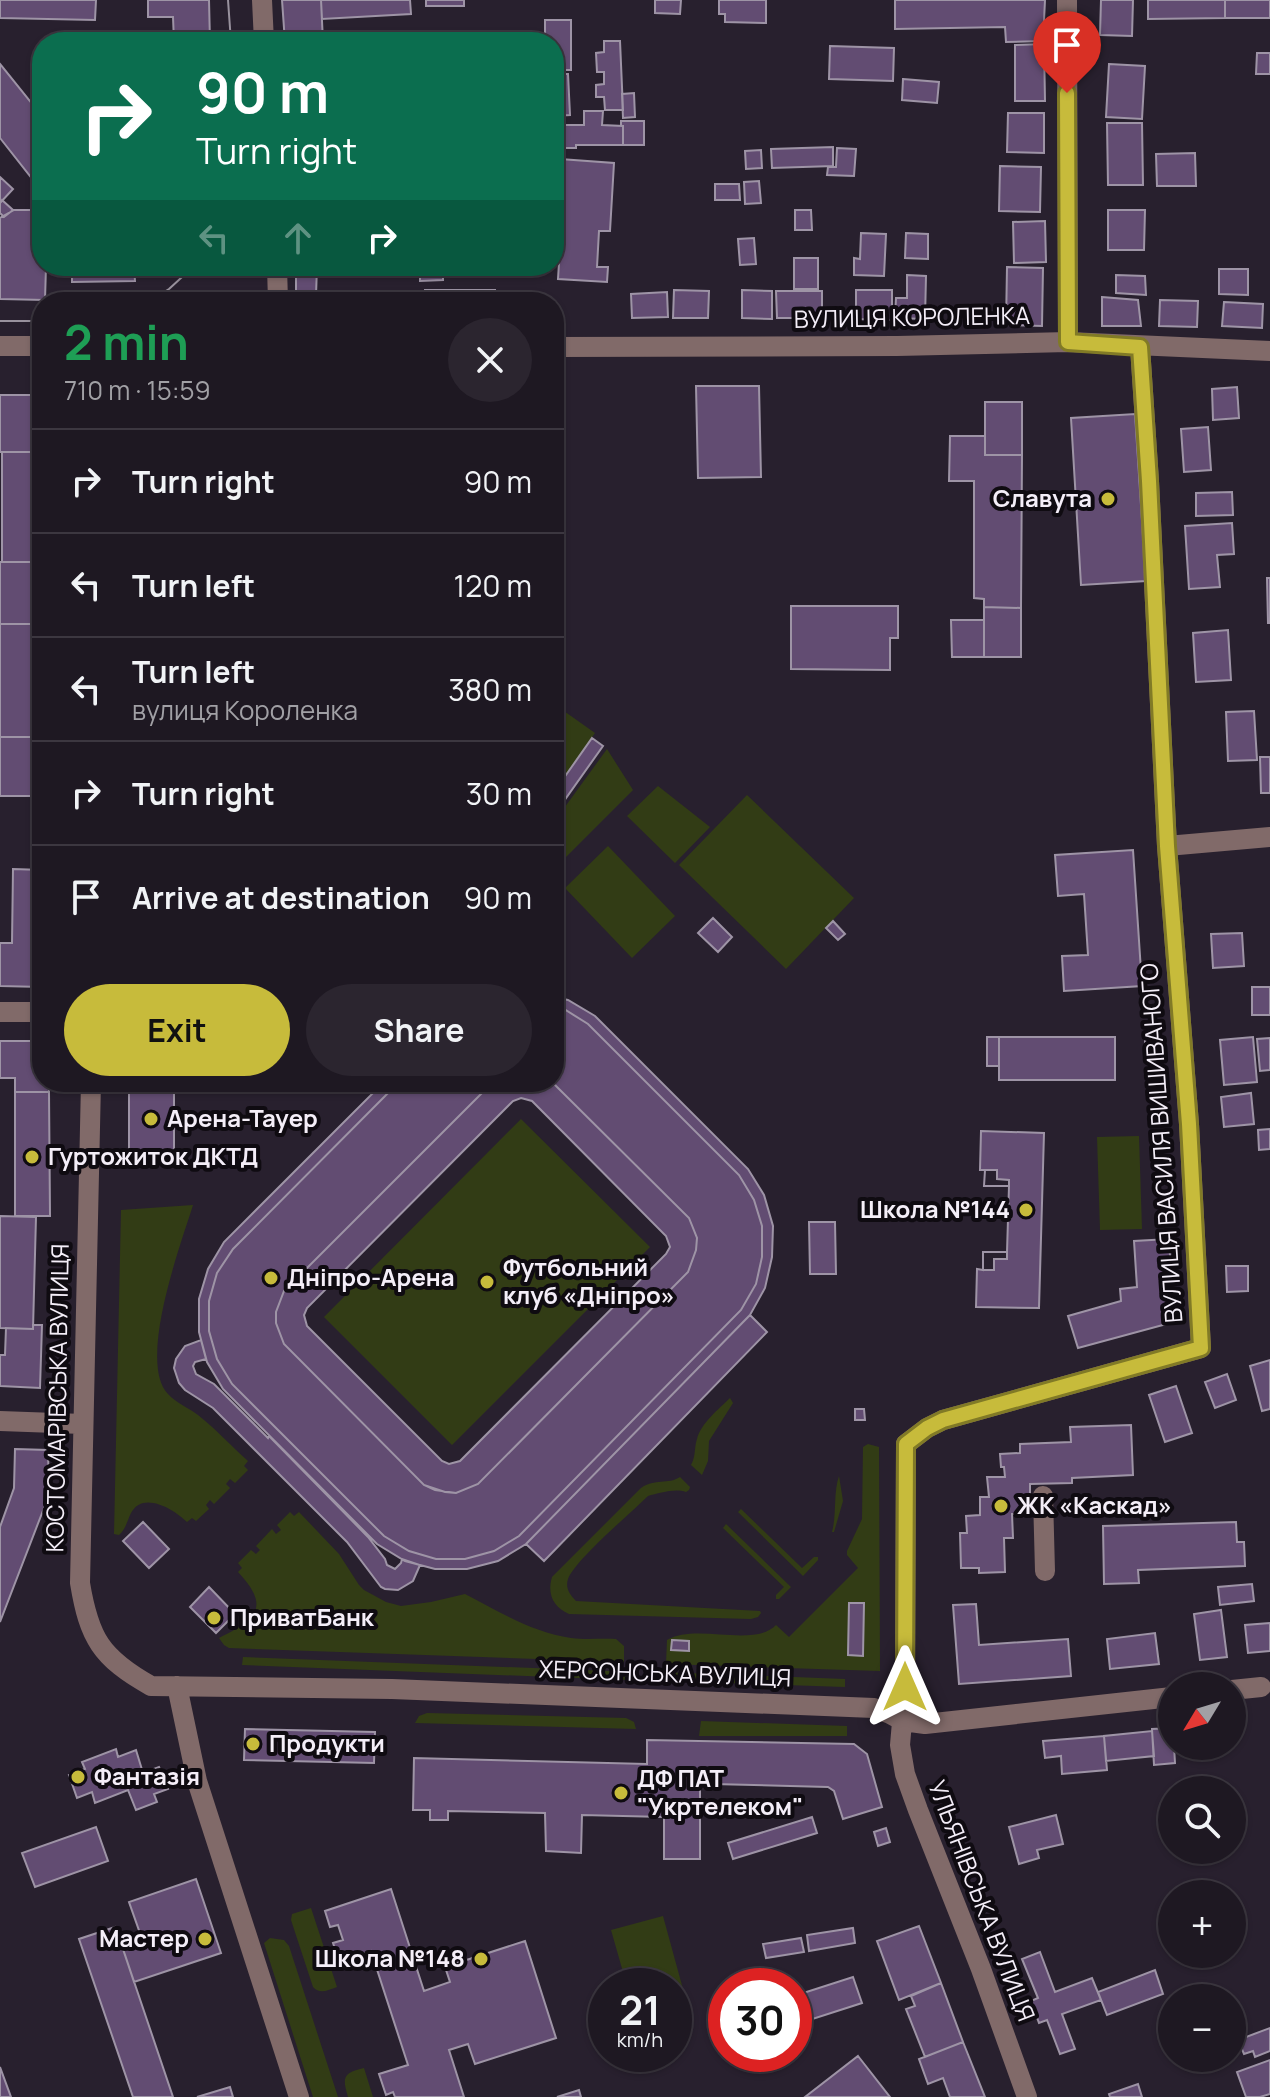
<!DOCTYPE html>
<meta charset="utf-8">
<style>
:root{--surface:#1e1822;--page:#2b252f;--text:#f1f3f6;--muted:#a1a0a5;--line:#3c3740;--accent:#c7bb3b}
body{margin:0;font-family:Manrope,sans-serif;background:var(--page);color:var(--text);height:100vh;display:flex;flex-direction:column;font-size:30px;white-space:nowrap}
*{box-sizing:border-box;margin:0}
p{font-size:26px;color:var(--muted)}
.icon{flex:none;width:44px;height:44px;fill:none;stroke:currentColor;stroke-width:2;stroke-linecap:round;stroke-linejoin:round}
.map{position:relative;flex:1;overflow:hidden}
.sheet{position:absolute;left:32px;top:292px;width:532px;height:800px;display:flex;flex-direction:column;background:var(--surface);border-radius:32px;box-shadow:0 2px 6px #0004,0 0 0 2px var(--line)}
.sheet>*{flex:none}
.guide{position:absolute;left:32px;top:32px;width:532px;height:244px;border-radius:32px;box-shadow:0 2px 6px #0004,0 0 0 2px var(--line);background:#0b6e4f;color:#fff;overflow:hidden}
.needle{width:52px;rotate:232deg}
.tools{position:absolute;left:1158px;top:1672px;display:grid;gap:16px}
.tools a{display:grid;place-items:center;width:88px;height:88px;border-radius:50%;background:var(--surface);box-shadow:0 2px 6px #0004,0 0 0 2px var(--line);font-size:40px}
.speed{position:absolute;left:588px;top:1968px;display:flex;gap:16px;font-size:40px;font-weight:700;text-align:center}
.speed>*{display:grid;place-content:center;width:104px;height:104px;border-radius:50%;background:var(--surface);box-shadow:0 2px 6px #0004,0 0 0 2px var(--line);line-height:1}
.speed small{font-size:20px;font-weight:400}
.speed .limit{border:12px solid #d22;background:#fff;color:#111}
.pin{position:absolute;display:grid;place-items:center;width:68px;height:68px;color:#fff;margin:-82px -34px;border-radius:50% 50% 50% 0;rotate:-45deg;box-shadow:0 0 8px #0007}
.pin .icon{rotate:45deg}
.me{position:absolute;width:88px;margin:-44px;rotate:0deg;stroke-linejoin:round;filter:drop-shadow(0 0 6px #0008)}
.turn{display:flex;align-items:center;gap:28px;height:168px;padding:0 32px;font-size:36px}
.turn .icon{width:104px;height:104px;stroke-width:2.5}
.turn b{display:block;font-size:56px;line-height:68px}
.lanes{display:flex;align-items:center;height:76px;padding:0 32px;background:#0003;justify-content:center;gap:40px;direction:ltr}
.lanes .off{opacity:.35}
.round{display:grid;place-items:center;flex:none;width:84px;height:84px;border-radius:42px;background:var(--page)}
.head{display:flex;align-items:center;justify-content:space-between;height:136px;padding:0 32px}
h1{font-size:48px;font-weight:700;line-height:60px;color:#1e9e55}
.primary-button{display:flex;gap:16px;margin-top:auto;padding:16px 32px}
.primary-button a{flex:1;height:92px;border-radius:48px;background:var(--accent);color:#111;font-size:32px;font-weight:700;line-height:92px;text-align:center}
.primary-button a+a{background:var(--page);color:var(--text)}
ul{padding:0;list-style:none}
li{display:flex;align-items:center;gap:24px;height:104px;padding:0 32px;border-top:2px solid var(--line)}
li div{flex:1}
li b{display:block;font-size:30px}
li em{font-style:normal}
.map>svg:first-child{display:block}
</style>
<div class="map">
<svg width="1270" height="2097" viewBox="0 0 1270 2097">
<rect width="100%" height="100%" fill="#28202e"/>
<path fill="#323c15" d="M554,704l41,29 -41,59z
M607,749l26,41 -75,75 -4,-6v-37z
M658,786l52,41 -35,36 -48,-47z
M747,795l107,103 -68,71 -107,-104z
M608,846l67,70 -43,42 -67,-70z
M521,1119l129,128 -198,198 -128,-128z
M1139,1136l3,93 -42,1 -3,-93z
M193,1205c-12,39 -56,156 -25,189 8,9 21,14 30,21 18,14 33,31 50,46l-4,5 4,4 -13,13 -5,-4 -4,5 4,4 -16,16 -4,-4 -4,5 3,4 -13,12 -4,-3 -5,4c-12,-12 -44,-32 -56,-9 -4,8 -5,16 -12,22l-5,-1 7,-324z
M730,1398l3,5 -24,38 -1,20 -6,14 -11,-10c5,-9 3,-17 6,-26 4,-16 22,-30 33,-41z
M868,1444l11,3 1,224 -214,-7 1,-24c29,-17 87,8 109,-15l13,12 69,-69 -11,-13v-4l15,-32 1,-72z
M839,1476l4,25 -9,31h-2c5,-19 1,-38 7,-56z
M680,1477l10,10 -1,3 -3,2c-11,-4 -27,1 -38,4 -16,16 -73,64 -80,83 -3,9 2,16 8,22l184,10 1,2 -3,4 -7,2 -182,-5c-16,-7 -22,-20 -17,-37l89,-89c14,-10 27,-3 39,-11z
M741,1509l61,59 12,-11h4v3l-15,16 -65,-64z
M290,1512l4,4 5,-4 40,42 20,31 5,5 22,12 15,4 30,-4 34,-8c33,17 68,39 106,44 15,2 31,0 45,1l8,7v16l-395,-14 -5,-3 -5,-7c36,-18 53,-30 19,-66l4,-4 -4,-5 13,-13 5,4 4,-4 -4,-4 16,-17 4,5 5,-4 -4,-5z
M726,1524l65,63 -12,12h-3v-4l8,-8 -61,-59z
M243,1657l393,15 -7,8 -387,-15z
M660,1672l185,7v8l-179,-6 -4,-3z
M427,1713l199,5 8,4 2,7 -221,-6 4,-7z
M701,1721l146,5v10h-148z
M311,1908l26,79c-9,3 -17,8 -24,0l-22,-67 1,-6z
M663,1916l26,95 -15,4v-29h-47l-16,-56z
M270,1938l14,2 5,6 49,151h-25l-49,-154z
M364,2068l9,29h-25c-6,-20 -5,-24 16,-29z"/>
<path fill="#624c72" stroke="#9e94a6" stroke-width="2" fill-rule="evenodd" d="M0,0h96l-1,20 -95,-2z
M148,0h61l1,42h-36l-1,-25h-25z
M282,0h39l2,42h-38z
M321,0h89l1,14 -89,5z
M426,0h38v6h-38z
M655,0h26l-1,14 -25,-1z
M719,0h47v23l-41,-1v-8h-6z
M895,0h150l-2,41 -37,1 -1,-15 -110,2z
M1101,0h32l-1,36 -32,-1z
M1148,0h77v18l-77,1z
M1225,0h45v18h-45z
M545,20h26v50h-17v-28h-9z
M508,32v10h-45v-8z
M604,41h16l3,69h-18l-1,-13h-8v-12l8,-1v-12h-7l-1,-19 8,-1z
M1044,44l1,57h-30v-56z
M830,46l64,2 -1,33 -64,-2z
M1257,53h13v21h-14z
M0,64l42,52v50l-12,10 -30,-38z
M1109,64l36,2 -3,53 -36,-2z
M554,74h14l2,41 -16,1z
M903,79l36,3 -2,21 -35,-3z
M634,93l1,24 -12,1 -1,-24z
M584,111h19l-1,14 21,1v19h-47v3h-22v-23h30z
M1008,113h36v40l-37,-1z
M621,121h23v24h-21v-19h-2z
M1107,123h35l1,62h-35z
M833,147v19l-61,2 -1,-19z
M837,148l19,1 -2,27 -27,-1 1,-8h8z
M761,150l1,18 -16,1 -1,-18z
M1195,153l1,33h-39l-1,-32z
M560,159l54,4 -4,68h-11l-2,36h11l-1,15 -49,-3 2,-32 -6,-1z
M1000,166l41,1 -1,45 -41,-1z
M0,177l13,12 -13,14z
M759,181l2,22 -16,1 -1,-22z
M715,184h24l1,16h-25z
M2,200l11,10 -9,7 -4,-4v-10z
M14,210h19v9h9v47h4l-1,34 -45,-1v-81z
M795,210h16l1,20h-17z
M1108,210h37l-1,40h-36z
M1045,221l1,41 -32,1 -1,-41z
M861,233l25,1 -2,42 -30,-1v-17l6,1z
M906,233l22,1v25l-23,-1z
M754,238l2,26 -16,1 -2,-26z
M794,258h24v31h-24z
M72,266h62l1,15 -63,1z
M296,266h21l-1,30 27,1v5h-47z
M420,266h23v14l-23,1z
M1007,267l36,1 -1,58 -36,-1z
M1219,269h29v26l-29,-1z
M907,275l19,1 -1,43 -30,-1 1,-20h11z
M1116,275l29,1 1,19 -30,-2z
M425,290h70v12h-71z
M674,290l35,1 -1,27h-35z
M742,290l30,1v28l-30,-1z
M856,290h36v30l-36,-1z
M776,291h46v27h-45z
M667,292l1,25 -36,1 -1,-24z
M498,293l34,1v8h-34z
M358,294l58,1 -1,7h-57z
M1102,297l36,3 3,26h-39z
M1160,300l38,1 -1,26 -38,-1z
M1224,302l39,2 -1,24 -40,-2z
M696,386h63l2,91 -63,1z
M1237,387l2,31 -26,2 -1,-31z
M0,395h42v57h-42z
M985,402h37v53h-37z
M1135,414l11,167 -65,4 -10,-167z
M1208,427l3,43 -27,2 -3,-43z
M950,436h35v19h37l-1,153 -37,-1v-8l-10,-1v-117h-25z
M2,452h40v110h-40z
M1232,492l1,23 -37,1v-23z
M1232,523l2,31 -17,1 3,32 -31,2 -4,-63z
M0,562h42v62h-42z
M1267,578h3v45h-2z
M791,606h107v32h-8v32l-99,-1z
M984,607l37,1v49h-37z
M951,620h33v37h-32z
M0,624h42v113h-42z
M1228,630l3,50 -35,2 -3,-49z
M1254,711l3,49 -29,1 -2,-49z
M0,737h42v59h-42z
M592,738l11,8 -49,69v-23z
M1260,757h10v36h-9z
M1133,850l9,136 -78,5 -2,-35 26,-1 -4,-61 -26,2 -3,-41z
M13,869l29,1v117l-42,-1v-43h12z
M713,918l19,19 -14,15 -20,-19z
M833,921l12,13 -7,6 -12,-12z
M1242,933l2,33 -31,2 -2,-34z
M1252,987h18v28h-18z
M554,997l14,3 27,16 153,153 16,26 9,31 -1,31 -7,31 -15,27 -224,229 -28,17 -31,8h-32l-30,-8 -28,-17 -154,-155 -16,-27 -8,-30v-33l9,-30 16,-27 160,-160h15l-166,167 -16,24 -8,28v30l8,28 15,25 152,152 25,15 27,8h29l29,-8 25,-15 222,-226 15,-26 6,-27v-31l-8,-26 -15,-25 -151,-151 -24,-15 -10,-2z
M554,1007l10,2 24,15 151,151 15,25 8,26v31l-6,27 -15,26 -222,226 -25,15 -29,8h-29l-27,-8 -25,-15 -152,-152 -15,-25 -8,-28v-30l8,-28 16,-24 166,-167h94l-209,209 -8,21v11l8,21 140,141 11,5 21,3 22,-9 210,-212 8,-22 1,-12 -8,-20 -137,-136h2z
M1160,1034v14l-15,1v-14z
M987,1037h12v29h-12z
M999,1037h116v43h-116z
M1253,1037l4,45 -33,3 -4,-45z
M1270,1038v32l-10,1 -3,-32z
M0,1041h42v41h7v10h-34v-14h-15z
M129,1082h45v74h-45z
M493,1082h59l137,136 8,20 -1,12 -8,22 -210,212 -22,9 -11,-1 -21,-7 -140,-141 -8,-21v-11l8,-21zM521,1098l11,3 134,135 4,11 -4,7 -206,207 -11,3 -7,-3 -135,-135 -3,-11 3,-7 206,-207z
M15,1092h34l1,124h-35z
M1251,1093l3,31 -30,3 -3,-30z
M1270,1129v20l-11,1 -1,-20z
M981,1131l63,2 -5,175 -63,-1 1,-38 6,1v-18h24l2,-66h-25l1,-16h-5z
M985,1170h12v9l12,1v6h-25z
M0,1216l36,1 -3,112 -33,-1z
M809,1222h26l1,52h-26z
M1169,1239l5,83 -96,26 -10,-32 53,-15 -1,-12 17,-2 -3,-46z
M983,1252h24v7h-13v11h-11z
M1226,1266h22v25l-21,1z
M750,1315l17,17 -223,229 -18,-17z
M33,1325h9l-2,63 -40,-2v-31h5l1,-27 27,1z
M201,1340l5,19 -11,3 -2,4 3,8 18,10 54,54 1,-2 99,101 17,22 2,6 8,4 6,-6 1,-4 18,6 -7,16 -15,9 -13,-1 -4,-2 -34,-45 -134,-134 -28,-18 -6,-7 -5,-15 2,-9 9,-13z
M1270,1360v49l-8,2 -12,-45z
M1227,1374l9,26 -21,8 -10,-26z
M1176,1386l16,47 -27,9 -16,-47z
M855,1409h9l1,11h-10z
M1131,1425l2,50 -61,3v5l-42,1v12h-8v18h-10l1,24h-9l1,34 -26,1v-5h-18l-1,-35h7l-1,-17 14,-1v-18h9l-2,-20h18l-1,-10h-3l-1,-13 20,-1v-9l51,-2 -1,-15z
M15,1449l33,1 1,45 -49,127v-95l14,-39z
M143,1522l26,27 -20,19 -26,-27z
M1236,1522l1,20h7l1,24 -107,4 1,13 -35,1 -1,-58z
M1252,1584l2,17 -34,4 -2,-18z
M209,1587l26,27 -19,19 -26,-26z
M849,1603h15l-1,53 -15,-1z
M976,1604l3,41 89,-6 3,37 -112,8 -6,-79z
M1221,1610l6,47 -27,3 -6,-46z
M1270,1623v28l-22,2 -3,-28z
M1155,1633l4,31 -49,5 -3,-30z
M672,1640l17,1v10l-18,-1z
M1172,1728v18h2l1,17 -21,2 -2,-36z
M245,1729l130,3 -1,31 -130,-3z
M1152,1731l2,25 -48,5 -2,-25z
M1104,1736l3,34 -45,4 -1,-18 -16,2 -2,-17z
M647,1740l207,4 13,10 15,53 -39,12 -9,-28 -6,-4 -115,-3 1,-4h-14v79h-36v-42l-82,-2 -1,38 -35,-2 -1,-38 -97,-2v9h-18v-10h-17l1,-52 233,6z
M116,1749l2,8 18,-7 7,23 16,-6 9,22 -14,5 3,8 -21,8 -8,-20 -33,13 -3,-11 -15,6 -8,-23 16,-6 -3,-7z
M1056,1815l7,29 -26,6 2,8 -20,6 -10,-37z
M812,1817l5,16 -84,26 -5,-16z
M1234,1817l6,18 -8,2v-19z
M96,1827l12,34 -73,26 -13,-34z
M886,1828l4,14 -12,4 -4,-14z
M196,1879l25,74 -87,29 -12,-36 20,-7 -13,-37z
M391,1889l33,102 26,-9 -5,-15 80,-26 31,97 -81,26 -7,-20 -19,6 15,47h-69l-2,-5 -7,3 -7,-21 29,-9 -37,-114 -32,10 -6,-18 10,-3 -5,-15 -8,2 -5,-16z
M919,1926l22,57 -42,17 -22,-59z
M115,1927l7,19 51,151h-40l-54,-158z
M853,1928l2,15 -46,8 -2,-16z
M801,1938l3,14 -38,6 -3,-14z
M1040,1952l15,40 37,-14 9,22 -39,14 13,35 -15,5 -13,-34 -8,3 -8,-22 7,-3 -16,-39z
M1155,1970l8,24 -56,21 -9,-23z
M853,1977l9,26 -68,22v-29z
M941,1983l22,59 -38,15 -19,-48 9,-3 -4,-10z
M1270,2028v23l-15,6 -2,-6 -9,3 -6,-14z
M963,2042l22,55h-35l-7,-19 -15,6 -9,-25z
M858,2056l32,41h-85z
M1270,2060v34l-10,3h-14l-9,-25z
M0,2067l11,30h-11z
M1138,2084l4,13h-32l-1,-3z
M230,2087l3,10h-36z
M579,2090l2,7h-24z"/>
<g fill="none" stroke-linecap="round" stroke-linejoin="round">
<path stroke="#816a69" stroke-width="20" d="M262,0l2,42
M1067,0l1,342
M277,266l1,36
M0,346h42
M554,347l343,-1 171,-4 202,9
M1167,846l103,-9
M0,1012h42
M91,1082l-11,501c9,55 21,75 71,103l241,3 482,19 16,6 13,7 22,3 247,-27
M0,1421l83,3
M1043,1496l2,75
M177,1686l20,95 102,316
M1232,1690l29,-3
M1027,2097l-46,-128 -63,-159 -13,-36 -5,-29 5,-58 1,-243 21,-16 16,-8 258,-72 -12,-224 -22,-278 -18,-365 -9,-134"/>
<path stroke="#99929e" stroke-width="2" d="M228,0l3,42
M148,302l21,-13 25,-23
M0,321h42"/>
</g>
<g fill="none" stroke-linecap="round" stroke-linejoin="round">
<defs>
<path id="route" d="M905,1687l1,-243 21,-16 16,-8 258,-72 -12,-224 -22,-278 -18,-365 -9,-134 -72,-5 -1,-249"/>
</defs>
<use href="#route" stroke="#817a26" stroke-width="20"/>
<use href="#route" stroke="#c7bb3b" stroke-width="14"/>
</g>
<g fill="#c7bb3b" stroke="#0f0b11" stroke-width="3">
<circle cx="1108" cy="499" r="8"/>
<circle cx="151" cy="1119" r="8"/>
<circle cx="32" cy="1157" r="8"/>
<circle cx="1026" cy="1210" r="8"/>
<circle cx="271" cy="1278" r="8"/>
<circle cx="487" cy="1282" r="8"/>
<circle cx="1001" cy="1506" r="8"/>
<circle cx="214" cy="1618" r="8"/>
<circle cx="253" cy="1744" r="8"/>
<circle cx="78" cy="1777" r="8"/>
<circle cx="621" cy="1793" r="8"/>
<circle cx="205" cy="1939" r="8"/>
<circle cx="481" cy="1959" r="8"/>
</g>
<g text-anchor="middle" stroke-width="8" stroke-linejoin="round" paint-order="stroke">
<g font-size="24" fill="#f4eef8" stroke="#0f0b11">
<text transform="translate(912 318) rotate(-1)" y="8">ВУЛИЦЯ КОРОЛЕНКА</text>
<text transform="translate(1162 1143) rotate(-94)" y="8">ВУЛИЦЯ ВАСИЛЯ ВИШИВАНОГО</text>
<text transform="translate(58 1398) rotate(-89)" y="8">КОСТОМАРІВСЬКА ВУЛИЦЯ</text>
<text transform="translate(665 1674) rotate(2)" y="8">ХЕРСОНСЬКА ВУЛИЦЯ</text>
<text transform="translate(981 1901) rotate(69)" y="8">УЛЬЯНІВСЬКА ВУЛИЦЯ</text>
</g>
<g font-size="24" font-weight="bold" fill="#f4eef8" stroke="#0f0b11" text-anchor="start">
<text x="1092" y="507" text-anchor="end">Славута</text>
<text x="167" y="1127">Арена-Тауер</text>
<text x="48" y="1165">Гуртожиток ДКТД</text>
<text x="1010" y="1218" text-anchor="end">Школа №144</text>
<text x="503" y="1276">Футбольний<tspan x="503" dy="28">клуб «Дніпро»</tspan></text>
<text x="287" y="1286">Дніпро-Арена</text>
<text x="1017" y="1514">ЖК «Каскад»</text>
<text x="230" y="1626">ПриватБанк</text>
<text x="269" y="1752">Продукти</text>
<text x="94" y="1785">Фантазія</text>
<text x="637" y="1787">ДФ ПАТ<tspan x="637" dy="28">"Укртелеком"</tspan></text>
<text x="189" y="1947" text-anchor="end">Мастер</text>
<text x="465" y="1967" text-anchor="end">Школа №148</text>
</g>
</g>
</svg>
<div class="tools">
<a><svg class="needle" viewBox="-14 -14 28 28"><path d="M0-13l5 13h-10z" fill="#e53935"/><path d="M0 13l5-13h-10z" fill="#a1a0a5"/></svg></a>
<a><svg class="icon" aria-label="search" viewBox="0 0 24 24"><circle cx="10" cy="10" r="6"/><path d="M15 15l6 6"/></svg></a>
<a>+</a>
<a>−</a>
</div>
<div class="speed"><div>21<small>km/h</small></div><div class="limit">30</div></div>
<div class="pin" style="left:1067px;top:93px;background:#d93025"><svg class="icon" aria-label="arrive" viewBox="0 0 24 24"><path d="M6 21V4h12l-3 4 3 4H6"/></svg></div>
<svg class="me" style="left:905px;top:1687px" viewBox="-20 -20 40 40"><path d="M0-17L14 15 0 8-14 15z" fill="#c7bb3b" stroke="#fff" stroke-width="4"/></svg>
<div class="guide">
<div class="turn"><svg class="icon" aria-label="right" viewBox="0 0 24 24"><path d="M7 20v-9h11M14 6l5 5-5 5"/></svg><div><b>90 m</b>Turn right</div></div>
<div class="lanes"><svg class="icon off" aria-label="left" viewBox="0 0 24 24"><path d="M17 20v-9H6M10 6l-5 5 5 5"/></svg><svg class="icon off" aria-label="ahead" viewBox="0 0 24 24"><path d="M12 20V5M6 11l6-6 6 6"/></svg><svg class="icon" aria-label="right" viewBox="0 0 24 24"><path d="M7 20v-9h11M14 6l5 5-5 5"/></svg></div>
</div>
<section class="sheet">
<div class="head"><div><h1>2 min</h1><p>710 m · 15:59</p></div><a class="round"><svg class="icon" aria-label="close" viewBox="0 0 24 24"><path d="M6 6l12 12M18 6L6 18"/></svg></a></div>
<ul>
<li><svg class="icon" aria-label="right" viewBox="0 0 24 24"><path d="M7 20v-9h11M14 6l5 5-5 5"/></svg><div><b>Turn right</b></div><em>90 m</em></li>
<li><svg class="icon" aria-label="left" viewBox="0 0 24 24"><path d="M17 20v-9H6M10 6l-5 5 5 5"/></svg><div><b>Turn left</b></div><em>120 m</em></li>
<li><svg class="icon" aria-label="left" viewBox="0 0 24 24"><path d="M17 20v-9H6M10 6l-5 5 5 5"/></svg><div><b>Turn left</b><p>вулиця Короленка</p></div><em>380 m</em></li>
<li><svg class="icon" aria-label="right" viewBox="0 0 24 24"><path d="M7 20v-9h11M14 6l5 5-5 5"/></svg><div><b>Turn right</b></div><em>30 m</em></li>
<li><svg class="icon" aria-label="arrive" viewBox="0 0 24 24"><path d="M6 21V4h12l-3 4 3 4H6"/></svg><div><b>Arrive at destination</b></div><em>90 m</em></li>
</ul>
<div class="primary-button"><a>Exit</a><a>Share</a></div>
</section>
</div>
